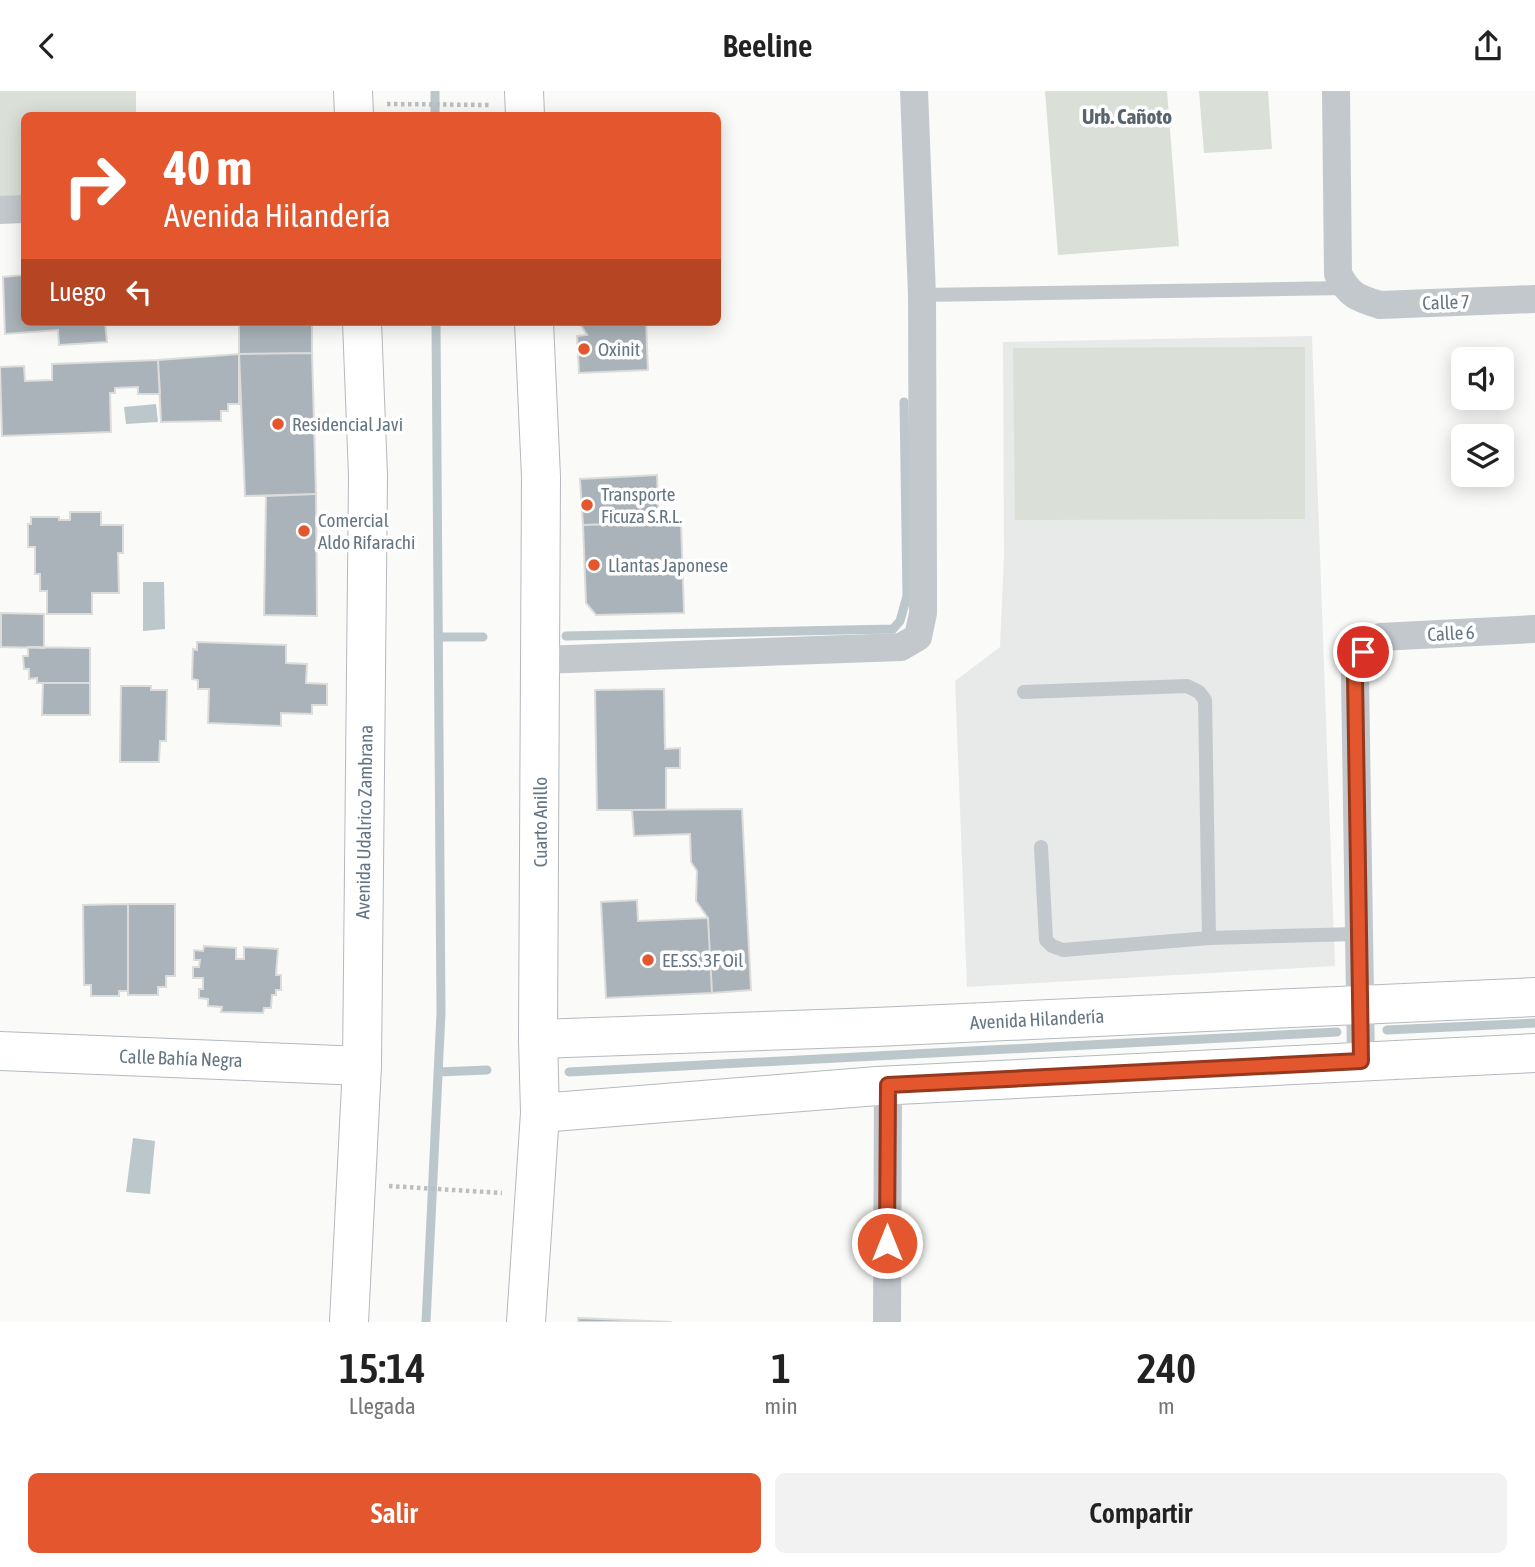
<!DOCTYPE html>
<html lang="es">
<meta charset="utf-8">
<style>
:root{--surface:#fff;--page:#f2f2f2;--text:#222;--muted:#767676;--accent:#e4572e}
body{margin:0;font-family:"Asap Condensed",sans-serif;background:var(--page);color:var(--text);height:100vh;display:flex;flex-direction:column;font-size:26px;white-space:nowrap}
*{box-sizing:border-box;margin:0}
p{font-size:23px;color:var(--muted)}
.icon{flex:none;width:38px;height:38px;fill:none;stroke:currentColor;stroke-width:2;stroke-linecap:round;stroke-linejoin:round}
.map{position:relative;height:1231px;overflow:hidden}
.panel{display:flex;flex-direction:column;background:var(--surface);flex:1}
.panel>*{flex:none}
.banner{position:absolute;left:21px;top:21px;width:700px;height:214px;border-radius:10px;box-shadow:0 4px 18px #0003;background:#e4572e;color:#fff;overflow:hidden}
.controls{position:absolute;left:1451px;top:256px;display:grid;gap:14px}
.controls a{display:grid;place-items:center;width:63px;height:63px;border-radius:10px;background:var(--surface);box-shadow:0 4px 18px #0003;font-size:35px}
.pin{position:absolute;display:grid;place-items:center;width:60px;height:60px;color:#fff;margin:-30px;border:4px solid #fff;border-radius:50%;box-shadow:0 2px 7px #0007}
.me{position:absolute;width:77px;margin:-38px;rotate:0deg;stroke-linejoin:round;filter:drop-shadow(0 0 5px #0008)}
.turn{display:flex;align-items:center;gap:24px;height:147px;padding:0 28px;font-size:32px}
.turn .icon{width:91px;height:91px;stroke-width:2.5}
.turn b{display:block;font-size:49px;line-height:60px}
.then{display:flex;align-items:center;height:66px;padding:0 28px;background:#0003;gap:14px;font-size:26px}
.eta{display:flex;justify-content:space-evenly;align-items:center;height:119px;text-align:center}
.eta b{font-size:42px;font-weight:600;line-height:49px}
.button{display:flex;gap:14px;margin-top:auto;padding:14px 28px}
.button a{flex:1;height:80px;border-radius:10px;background:var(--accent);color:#fff;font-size:28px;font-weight:600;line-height:80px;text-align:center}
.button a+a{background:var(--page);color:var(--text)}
header{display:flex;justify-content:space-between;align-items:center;height:91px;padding:0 28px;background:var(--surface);font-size:32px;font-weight:600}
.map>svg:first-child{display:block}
</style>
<header><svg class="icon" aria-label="back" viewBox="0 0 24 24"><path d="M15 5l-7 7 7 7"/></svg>Beeline<svg class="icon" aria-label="share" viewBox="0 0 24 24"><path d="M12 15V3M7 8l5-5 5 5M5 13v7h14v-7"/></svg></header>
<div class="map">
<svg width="1535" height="1231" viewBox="0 0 1535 1231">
<rect width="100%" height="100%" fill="#fafaf8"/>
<path fill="#e8e9e9" d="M1312,245l23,630 -368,21 -12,-306 45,-34 4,-91 -1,-214z"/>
<path fill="#dadfd7" d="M0,0h136v24h-112v83l-24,1z
M1045,0h122l12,155 -121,9z
M1199,0h69l4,58 -68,4z
M1305,256v172l-290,1 -2,-172z"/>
<path fill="#bbc7cb" d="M156,313l2,18 -32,2 -2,-17z
M143,491h21l1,47 -22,2z
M133,1047l22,3 -5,53 -24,-2z"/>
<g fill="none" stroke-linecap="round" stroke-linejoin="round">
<path stroke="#bbc7cb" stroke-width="9" d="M435,0v24
M566,545l327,-7 7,-8 7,-25 -3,-194
M438,546h45
M1387,939l148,-7
M438,981l49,-2
M569,981l768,-40
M426,1231l15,-309 -5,-691"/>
</g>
<path fill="#aab3b9" stroke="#dcdcda" stroke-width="2" d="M24,184v47h81l2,20 -48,3 -1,-15 -53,4 -2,-57z
M239,231h73v31l-73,1z
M579,231h67l2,48 -69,3 -2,-37 10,-1z
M312,262l4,141 -71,2 -6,-142z
M239,263v50h-11v7h-7v10l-60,1 -3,-62z
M158,269l2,34h-22v-7l-23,1v5h-5l1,39 -109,4 -2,-69 24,-1 1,15 27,-1v-16z
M657,384l2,47 -76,3 -3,-46z
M316,403l1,122 -53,-1 2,-119z
M70,421h31v13h22v28h-5l1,40h-27v21h-45v-23h-7v-17h-5v-27h-7v-23h3v-7h28v3h11z
M681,431l3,91 -88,2 -10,-12 -3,-78z
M1,522l43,1v34l-43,-1z
M197,551l89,3v18l21,1 -1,19 21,1v21h-15v9l-31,-1v13l-73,-3 1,-34h-11v-9l-6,-1 1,-30 4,1z
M28,556l62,1v35h-53v-5l-8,1v-10h-5l-1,-13h5z
M43,592h47v32h-48z
M121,595h30v4h16l-1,51h-6l-1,21h-39z
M664,598l1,60 15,-1v20h-14v42h-69l-2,-120z
M742,718l9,181 -39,3 -4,-75 -12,-17 1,-30 -6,-9 -1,-28 -56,2 -2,-26z
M637,809l1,21 70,-3 4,75 -106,5 -5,-96z
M128,813v87h-9v5h-28v-11h-7l-1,-80z
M128,813h47v72h-9v11h-8v8h-30z
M204,855l32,2v11h8v-12l34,2 -2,26h5v15h-5v5h-4l-1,13h-7l-1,5 -42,-1 1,-5 -14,-1v-7l-9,-1v-9h4v-11h-10v-11h6l1,-7h-6v-10l9,1z
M578,1227l94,4h-94z"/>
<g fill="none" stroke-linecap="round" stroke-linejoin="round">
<defs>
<path id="secondary" d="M538,948l338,-12 659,-30
M0,960l362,15
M540,1022l337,-27 658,-33"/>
<path id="highway" d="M353,0l1,24
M524,0l1,24
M349,1231l13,-256 6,-590 -6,-154
M526,1231l14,-209 -2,-74 3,-562 -7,-155"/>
</defs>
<use href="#secondary" stroke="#b3babf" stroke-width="40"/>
<use href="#highway" stroke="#b4b9bd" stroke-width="40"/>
<path stroke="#bbbfc2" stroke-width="4.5" stroke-dasharray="3.5 3.5" stroke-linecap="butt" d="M387,13l103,1
M389,1095l113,7"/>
<path stroke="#c3c8cc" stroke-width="14" d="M922,204l423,-7
M1024,601l163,-6 12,6 6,8 4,238
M1041,756l5,93 6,6 11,4 146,-12 149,-4"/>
<path stroke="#c3c8cc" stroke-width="28" d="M1336,0l2,183c12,22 19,24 42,31l155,-6
M0,119l24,-1
M540,569l361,-13 17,-10 5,-24v-29l-1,-289 -8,-204
M1361,970l-6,-385 8,-24 17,-15 155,-8
M887,1231l1,-237"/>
<use href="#secondary" stroke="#fff" stroke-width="38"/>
<use href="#highway" stroke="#fff" stroke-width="38"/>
</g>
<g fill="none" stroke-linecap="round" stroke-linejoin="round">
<defs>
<path id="route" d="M887,1152l1,-158 473,-24 -6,-385 8,-24"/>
</defs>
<use href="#route" stroke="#94391e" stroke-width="18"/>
<use href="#route" stroke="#e4572e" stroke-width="12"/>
</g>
<g fill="#e4572e" stroke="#fff" stroke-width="2.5">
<circle cx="584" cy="258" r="7"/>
<circle cx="278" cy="333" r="7"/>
<circle cx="587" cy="414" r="7"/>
<circle cx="304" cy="440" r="7"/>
<circle cx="594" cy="474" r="7"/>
<circle cx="648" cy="869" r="7"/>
</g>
<g text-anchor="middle" stroke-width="7" stroke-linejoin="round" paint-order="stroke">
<g font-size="19" fill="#657683" stroke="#fff">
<text transform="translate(1446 211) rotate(-2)" y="7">Calle 7</text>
<text transform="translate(1451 542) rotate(-3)" y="7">Calle 6</text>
<text transform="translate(364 731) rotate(-89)" y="7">Avenida Udalrico Zambrana</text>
<text transform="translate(540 731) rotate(-90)" y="7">Cuarto Anillo</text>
<text transform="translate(1037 928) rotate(-3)" y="7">Avenida Hilandería</text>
<text transform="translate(181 967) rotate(2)" y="7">Calle Bahía Negra</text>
</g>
<g font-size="19" fill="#657683" stroke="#fff" text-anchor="start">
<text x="598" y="265">Oxinit</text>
<text x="292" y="340">Residencial Javi</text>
<text x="601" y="410">Transporte<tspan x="601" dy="22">Ficuza S.R.L.</tspan></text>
<text x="318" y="436">Comercial<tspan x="318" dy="22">Aldo Rifarachi</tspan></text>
<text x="608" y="481">Llantas Japonese</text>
<text x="662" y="876">EE.SS. 3F Oil</text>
</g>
<g font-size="21" font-weight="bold" fill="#57646e" stroke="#fff">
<text x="1127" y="33">Urb. Cañoto</text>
</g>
</g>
</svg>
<div class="controls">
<a><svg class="icon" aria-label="sound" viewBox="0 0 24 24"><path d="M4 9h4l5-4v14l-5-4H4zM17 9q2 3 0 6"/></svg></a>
<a><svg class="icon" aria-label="layers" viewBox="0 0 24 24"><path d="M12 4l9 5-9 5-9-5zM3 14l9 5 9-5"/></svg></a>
</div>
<div class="pin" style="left:1363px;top:561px;background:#d93025"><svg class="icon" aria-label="arrive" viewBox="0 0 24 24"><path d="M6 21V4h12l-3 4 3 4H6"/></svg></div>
<svg class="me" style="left:887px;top:1152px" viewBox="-20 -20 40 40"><circle r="17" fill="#e4572e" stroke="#fff" stroke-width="3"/><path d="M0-11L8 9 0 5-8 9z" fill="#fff"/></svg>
<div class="banner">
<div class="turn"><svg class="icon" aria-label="right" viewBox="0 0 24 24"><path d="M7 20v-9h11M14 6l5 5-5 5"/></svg><div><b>40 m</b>Avenida Hilandería</div></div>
<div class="then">Luego<svg class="icon" aria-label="left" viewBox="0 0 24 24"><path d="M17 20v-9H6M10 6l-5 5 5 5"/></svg></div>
</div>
</div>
<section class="panel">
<div class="eta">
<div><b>15:14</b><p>Llegada</p></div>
<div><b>1</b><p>min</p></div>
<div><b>240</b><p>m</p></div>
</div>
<div class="button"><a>Salir</a><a>Compartir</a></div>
</section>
